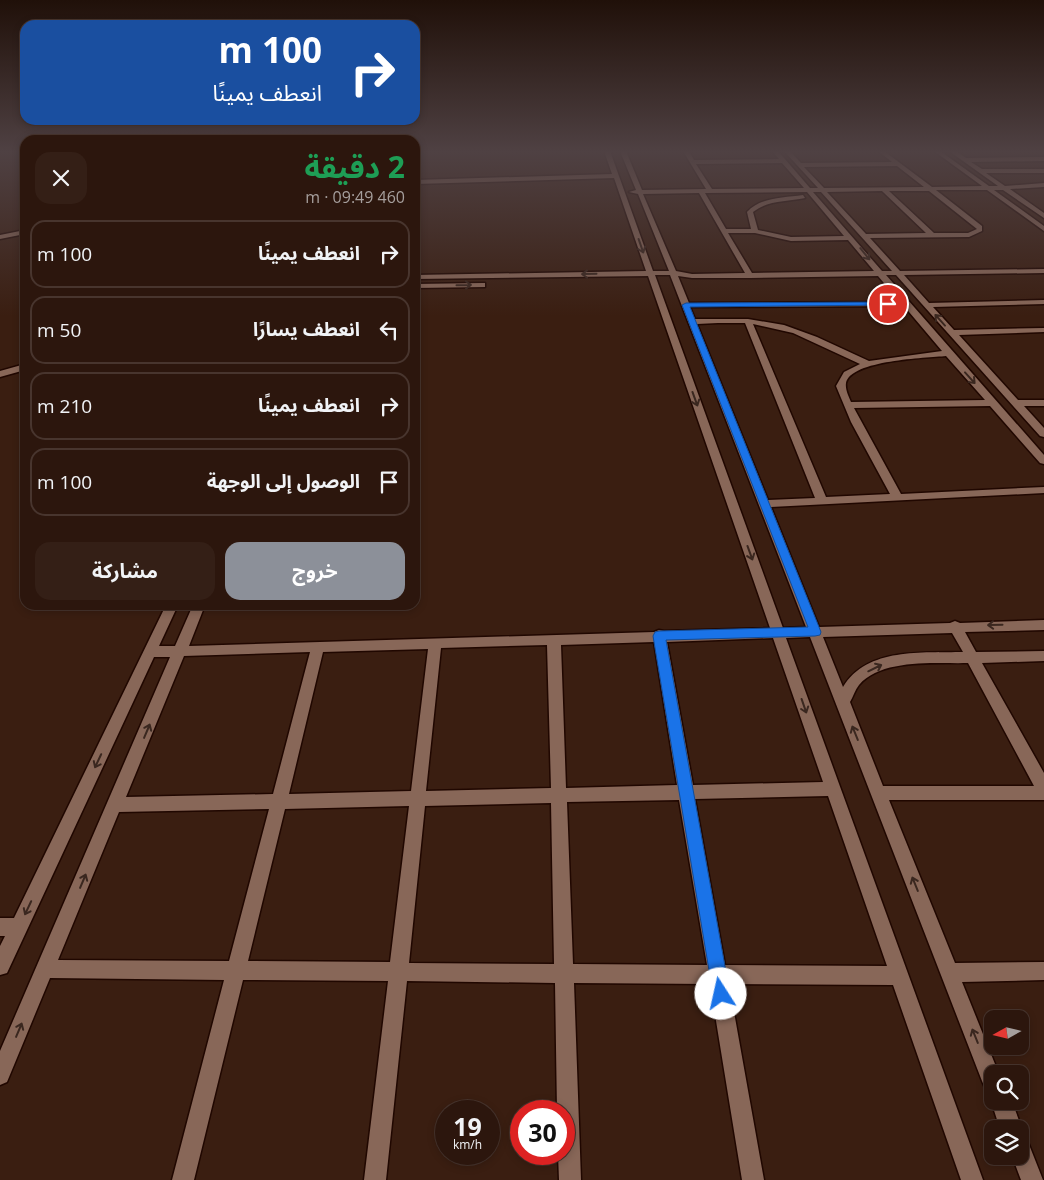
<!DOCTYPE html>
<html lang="ar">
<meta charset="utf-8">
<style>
:root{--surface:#2c160d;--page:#341f16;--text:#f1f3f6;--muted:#a69f9d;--line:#48352e;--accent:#8c9099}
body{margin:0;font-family:"Open Sans","Noto Sans Arabic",sans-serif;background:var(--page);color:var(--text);direction:rtl;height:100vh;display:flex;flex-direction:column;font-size:19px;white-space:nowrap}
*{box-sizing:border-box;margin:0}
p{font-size:16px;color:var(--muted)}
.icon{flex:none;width:28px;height:28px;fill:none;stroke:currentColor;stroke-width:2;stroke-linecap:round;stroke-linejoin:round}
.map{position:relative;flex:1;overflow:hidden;direction:ltr}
.panel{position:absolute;left:20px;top:135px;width:400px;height:475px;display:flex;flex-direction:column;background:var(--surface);border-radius:15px;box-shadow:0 2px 8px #0003,0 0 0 1px var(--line);direction:rtl}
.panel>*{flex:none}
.guide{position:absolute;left:20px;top:20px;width:400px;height:105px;border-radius:15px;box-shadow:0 2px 8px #0003,0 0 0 1px var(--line);direction:rtl;background:#1a4fa0;color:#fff;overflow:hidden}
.needle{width:32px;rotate:262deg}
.controls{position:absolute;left:984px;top:1010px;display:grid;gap:10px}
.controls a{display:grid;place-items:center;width:45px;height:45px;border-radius:10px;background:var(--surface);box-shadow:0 2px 8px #0003,0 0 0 1px var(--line);font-size:25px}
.speed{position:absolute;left:435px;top:1100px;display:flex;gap:10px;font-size:25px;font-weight:700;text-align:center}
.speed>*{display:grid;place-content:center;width:65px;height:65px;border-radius:50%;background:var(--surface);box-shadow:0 2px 8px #0003,0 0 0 1px var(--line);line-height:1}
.speed small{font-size:12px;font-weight:400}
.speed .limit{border:8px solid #d22;background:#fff;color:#111}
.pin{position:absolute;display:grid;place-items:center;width:42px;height:42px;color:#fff;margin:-21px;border:2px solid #fff;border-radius:50%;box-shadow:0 1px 5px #0007}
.me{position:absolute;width:55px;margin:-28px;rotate:350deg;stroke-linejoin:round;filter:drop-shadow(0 0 4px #0008)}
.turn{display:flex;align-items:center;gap:18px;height:105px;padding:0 15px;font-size:22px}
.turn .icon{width:65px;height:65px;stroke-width:2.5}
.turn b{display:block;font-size:35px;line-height:42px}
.round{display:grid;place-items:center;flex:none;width:52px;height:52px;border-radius:15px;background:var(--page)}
.summary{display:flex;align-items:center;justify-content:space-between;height:85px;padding:0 15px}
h1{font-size:30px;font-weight:700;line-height:38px;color:#1e9e55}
.button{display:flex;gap:10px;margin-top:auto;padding:10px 15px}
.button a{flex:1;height:58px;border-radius:15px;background:var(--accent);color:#fff;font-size:20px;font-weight:700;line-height:58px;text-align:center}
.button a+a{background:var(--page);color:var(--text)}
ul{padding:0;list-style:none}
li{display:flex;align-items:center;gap:15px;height:68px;margin:0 10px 8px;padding:0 5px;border:2px solid var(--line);border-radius:15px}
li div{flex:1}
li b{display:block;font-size:19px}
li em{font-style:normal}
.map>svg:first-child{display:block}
</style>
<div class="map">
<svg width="1044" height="1180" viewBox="0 0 1044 1180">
<rect width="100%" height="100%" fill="#3a1e11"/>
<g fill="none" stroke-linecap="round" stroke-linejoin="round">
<defs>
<path id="minor" d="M604,151h6l43,120h16l-31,-77 -9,-2 7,-2 -16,-39h6l16,39 64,-1 -23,-38h6l5,9 85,-1 -7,-8h6l32,37h8l-34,-37h6l11,12 91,-1 -14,-11h6l48,36 50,-1 -48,-35h6l49,35h9l-49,-35h7l10,7 78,-1v4l-73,1 11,7h62v4h-58l19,13 39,-3v4l-34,2 34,24v5l-41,-28h-9l50,36v5l-57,-41h-51l46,36v5l-13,6 -99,1 30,33 144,-2v4l-140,2 25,28 115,-3v4l-111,3 21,23 90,-2v4l-85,3 59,65h26v6h-20l20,22v9l-4,-1 -144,-161h-10l158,180v9l-4,-1 -50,-57 -136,2 47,86 143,-7v6l-273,14 48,120 131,-4 5,-2 5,2 84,-3v10l-79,2 11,20 68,-1v10l-62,2 62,110v27h-155l66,163 89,-1v18l-82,2 37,92h-7v17l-7,-3 -3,-7 -172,-444 -24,1 197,542h-22l-68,-195 -164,-1 35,196h-22l-32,-196 -136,-1 7,197h-22l-1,-26h6v-43h-7l-2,-128 -148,-2 -21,199h-22l24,-199 -145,-1 -49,200h-22l52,-200 -174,-2 -43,104 -7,3v-34l170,-394h-16l-147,316 -7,2v-29l5,-10h-5v-18h14l152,-313h12l-19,41h16l18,-41h12l-16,41 465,-14 5,-2 5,1 106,-3 -122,-352 -233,3v-4l231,-4 -32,-93 -199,6v-4l197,-6zM782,163l22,25 -92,1 -16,-25zM897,166l27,21 -100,1 -20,-21zM882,191l44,42 -60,1 -39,-42zM889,191h40l48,38 -9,4h-34zM807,192l37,44 -53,1 -33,-7 -5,-18c15,-12 34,-10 52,-14l-2,-3c-20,3 -42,2 -56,17l4,17h-25l-21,-36zM813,192h8l71,79h-10zM699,193l46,80 -53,1 -16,-3 -33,-77zM728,233h27l36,8 57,-1 26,31 -122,2zM655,275h15l136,352 -23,1zM678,276l14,2h58l128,-2 22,26 -211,1zM904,306l38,45 -73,10 -52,-24 -33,-12 -36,-6h-53l-5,-12zM718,323h27l70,175 -47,2 -71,-176zM753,324l40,9 67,31 -16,8 -8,14 15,36 39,72 -64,3zM946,356l39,44 -134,2c-2,-5 -6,-12 -5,-19 5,-23 80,-25 100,-27zM952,633l11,19c-40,1 -96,-5 -120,35l-20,-50zM773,638l50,144 -130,3 -26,-143zM654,642l23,143 -111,3 -5,-143zM547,645l4,143 -125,3 15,-143zM428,649l-17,142 -122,3 34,-142zM310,652l-37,142 -147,3 58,-141zM968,663l66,123h-151l-33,-84c3,-5 5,-12 9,-17 23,-27 78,-21 109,-22zM828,796l59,170 -162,-1 -30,-166zM679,800l28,165 -134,-1 -6,-162zM551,803l3,161 -145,-1 16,-157zM409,806l-19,156 -142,-1 37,-152zM269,809l-40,152 -171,-1 61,-148z
M25,230v4l-25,5v-4z
M482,283h3v4l-70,1v-4z
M25,364v6l-25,7v-6z
M992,1096v5h20l10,28 -2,4v-4h-20l-9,-28z
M1020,1139l8,3 15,38h-22l-9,-24h8z"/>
</defs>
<use href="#minor" stroke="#200700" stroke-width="3"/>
<use href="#minor" fill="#886758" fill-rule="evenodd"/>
</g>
<defs><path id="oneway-shaft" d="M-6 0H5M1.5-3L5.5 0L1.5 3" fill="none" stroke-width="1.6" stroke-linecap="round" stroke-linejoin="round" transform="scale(1.25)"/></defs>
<g stroke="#3a271f">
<use href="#oneway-shaft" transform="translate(641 246) rotate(71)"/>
<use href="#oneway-shaft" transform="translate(865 254) rotate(51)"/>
<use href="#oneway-shaft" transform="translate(589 274) rotate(179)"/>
<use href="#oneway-shaft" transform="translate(464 285) rotate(-1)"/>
<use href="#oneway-shaft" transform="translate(940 320) rotate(-132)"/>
<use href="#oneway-shaft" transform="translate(970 378) rotate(48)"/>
<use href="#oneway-shaft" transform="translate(695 399) rotate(70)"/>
<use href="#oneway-shaft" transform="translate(750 553) rotate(70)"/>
<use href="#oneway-shaft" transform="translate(995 625) rotate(179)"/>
<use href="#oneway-shaft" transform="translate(875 668) rotate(-26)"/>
<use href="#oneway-shaft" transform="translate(804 706) rotate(71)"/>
<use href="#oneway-shaft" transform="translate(147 731) rotate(-67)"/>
<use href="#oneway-shaft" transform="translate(855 733) rotate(-112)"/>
<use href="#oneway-shaft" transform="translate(98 761) rotate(115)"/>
<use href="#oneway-shaft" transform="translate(83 881) rotate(-67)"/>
<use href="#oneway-shaft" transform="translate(915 884) rotate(-112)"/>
<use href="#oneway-shaft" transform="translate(28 908) rotate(115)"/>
<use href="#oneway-shaft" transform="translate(19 1030) rotate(-67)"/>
<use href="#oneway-shaft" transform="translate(975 1036) rotate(-112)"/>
</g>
<linearGradient id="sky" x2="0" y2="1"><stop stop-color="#201009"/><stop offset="0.48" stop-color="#4f4143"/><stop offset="1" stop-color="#4f4143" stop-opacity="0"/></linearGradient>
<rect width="1044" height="316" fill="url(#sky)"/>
<path fill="#1a73e8" stroke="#114b97" d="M888,302h2v3l-200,2 131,325 -1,3 -5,1 -149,4 64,354 -3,6 -6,2 -6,-2 -2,-6 -60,-358 2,-4 4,-1 149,-4 -126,-322 4,-2z"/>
</svg>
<div class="controls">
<a><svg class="needle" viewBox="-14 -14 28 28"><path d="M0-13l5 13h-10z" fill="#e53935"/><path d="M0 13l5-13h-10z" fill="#a69f9d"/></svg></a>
<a><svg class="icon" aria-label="search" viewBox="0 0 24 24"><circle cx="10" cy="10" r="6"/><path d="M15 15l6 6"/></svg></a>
<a><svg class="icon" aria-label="layers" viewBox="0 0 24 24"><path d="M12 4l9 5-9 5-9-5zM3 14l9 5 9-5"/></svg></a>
</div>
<div class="speed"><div>19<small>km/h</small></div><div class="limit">30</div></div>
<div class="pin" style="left:888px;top:304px;background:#d93025"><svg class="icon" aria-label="arrive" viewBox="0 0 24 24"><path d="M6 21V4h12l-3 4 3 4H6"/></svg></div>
<svg class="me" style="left:721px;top:994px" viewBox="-20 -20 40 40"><circle r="19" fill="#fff"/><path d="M0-13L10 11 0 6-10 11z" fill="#1a73e8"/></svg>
<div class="guide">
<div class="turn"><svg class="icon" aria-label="right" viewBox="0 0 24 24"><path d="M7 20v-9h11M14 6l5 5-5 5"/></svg><div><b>100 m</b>انعطف يمينًا</div></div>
</div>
<section class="panel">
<div class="summary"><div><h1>2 دقيقة</h1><p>460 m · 09:49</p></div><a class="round"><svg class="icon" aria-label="close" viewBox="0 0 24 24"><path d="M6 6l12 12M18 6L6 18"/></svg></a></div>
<ul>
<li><svg class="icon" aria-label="right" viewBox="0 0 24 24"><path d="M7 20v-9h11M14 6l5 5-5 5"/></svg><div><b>انعطف يمينًا</b></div><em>100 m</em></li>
<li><svg class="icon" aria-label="left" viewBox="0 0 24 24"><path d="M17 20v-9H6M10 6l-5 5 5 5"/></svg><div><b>انعطف يسارًا</b></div><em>50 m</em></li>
<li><svg class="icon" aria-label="right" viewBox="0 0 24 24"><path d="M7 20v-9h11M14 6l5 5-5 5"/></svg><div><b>انعطف يمينًا</b></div><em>210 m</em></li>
<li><svg class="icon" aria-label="arrive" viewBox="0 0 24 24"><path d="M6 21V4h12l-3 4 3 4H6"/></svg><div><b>الوصول إلى الوجهة</b></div><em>100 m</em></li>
</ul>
<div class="button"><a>خروج</a><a>مشاركة</a></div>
</section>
</div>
